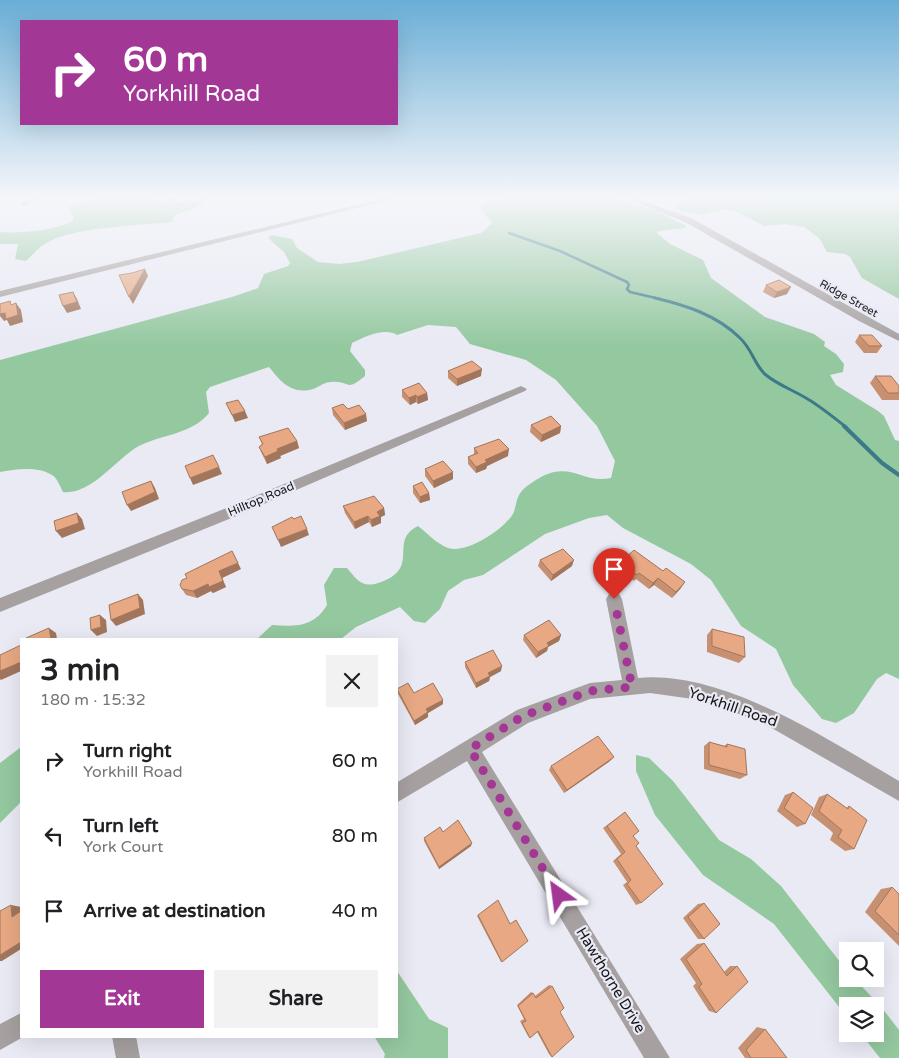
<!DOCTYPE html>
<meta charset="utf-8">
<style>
:root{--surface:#fff;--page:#f2f2f2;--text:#202124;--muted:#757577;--accent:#a33796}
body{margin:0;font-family:"Varela Round",sans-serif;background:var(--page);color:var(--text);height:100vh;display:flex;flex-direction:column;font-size:19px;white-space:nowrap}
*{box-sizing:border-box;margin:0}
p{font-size:16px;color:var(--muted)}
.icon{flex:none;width:28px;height:28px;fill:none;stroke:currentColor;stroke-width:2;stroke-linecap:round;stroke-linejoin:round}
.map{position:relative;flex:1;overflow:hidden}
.details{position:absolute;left:20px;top:638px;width:378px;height:400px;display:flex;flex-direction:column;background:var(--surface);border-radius:0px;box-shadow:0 5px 20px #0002}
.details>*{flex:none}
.top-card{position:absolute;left:20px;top:20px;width:378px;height:105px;border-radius:0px;box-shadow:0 5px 20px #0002;background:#a33796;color:#fff;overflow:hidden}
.tools{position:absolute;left:839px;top:942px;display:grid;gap:10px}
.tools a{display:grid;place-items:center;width:45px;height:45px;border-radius:0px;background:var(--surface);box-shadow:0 5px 20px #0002;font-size:25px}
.pin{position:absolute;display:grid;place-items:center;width:42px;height:42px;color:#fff;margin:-51px -21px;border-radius:50% 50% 50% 0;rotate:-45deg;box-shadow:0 0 5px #0007}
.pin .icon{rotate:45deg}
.me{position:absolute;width:55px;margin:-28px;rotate:329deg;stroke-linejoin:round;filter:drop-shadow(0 0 4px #0008)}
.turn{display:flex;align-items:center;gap:18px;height:105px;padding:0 20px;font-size:22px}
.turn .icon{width:65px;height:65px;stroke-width:2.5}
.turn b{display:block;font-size:35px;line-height:42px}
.round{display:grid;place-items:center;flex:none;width:52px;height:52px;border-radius:0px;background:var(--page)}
.head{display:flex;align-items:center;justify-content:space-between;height:85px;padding:0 20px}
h1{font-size:30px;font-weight:800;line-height:38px}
.button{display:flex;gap:10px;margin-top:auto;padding:10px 20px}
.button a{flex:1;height:58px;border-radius:0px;background:var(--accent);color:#fff;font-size:20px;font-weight:800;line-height:58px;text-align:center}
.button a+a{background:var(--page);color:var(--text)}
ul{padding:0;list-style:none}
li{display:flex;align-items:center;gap:15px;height:75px;padding:0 20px}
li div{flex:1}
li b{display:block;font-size:19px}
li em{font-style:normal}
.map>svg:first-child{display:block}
</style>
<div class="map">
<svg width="899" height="1058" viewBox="0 0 899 1058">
<rect width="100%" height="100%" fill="#e9eaf4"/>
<path fill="#94c89f" d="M97,198h52l19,5 43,-5 -18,11 -18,6 -3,7c-34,4 -101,4 -129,23 -6,4 -11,11 -17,16l-11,-2 3,-15h-18v-12c15,2 64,-2 74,-13l-5,-13z
M506,198h109l41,13 29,14 1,3 -27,3 -2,2 13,11 33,16 8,18 54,39 49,17 11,8 -1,4 12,8 8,10 -1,8 -13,3 6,10 42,26 6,5 11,24 4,1v238l-13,-6 -9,6 -23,34 -18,10 -14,-4 -29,-34 -17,-36 -35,-23 -30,-46 -20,-16 -68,-36 -16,-13 -18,3 -44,16 -62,41 -19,5 -16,11 -8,18 -15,14 -11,-2 -14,-14 -44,20 -15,12h-84l15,-14c23,2 42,2 55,-20l-3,-20 10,-17h13c10,12 15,20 31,15 45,-14 9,-42 40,-57 9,7 19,18 30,22 19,6 55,-18 65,-34 3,-6 3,-16 8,-22 4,-6 18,-14 24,-17 28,-12 40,9 66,3l4,-17 -18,-35 -41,-46 -30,-20 -56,-16 -14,-17 -28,-2 -31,10c-12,-8 -33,2 -45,8l-2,8 15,19v6c-20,17 -15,4 -34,6 -7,0 -12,5 -18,7 -21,6 -32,-7 -44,-22l-59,20 -4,5 3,21c-18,23 -55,22 -75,36 -21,14 -44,46 -71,43 -3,-6 -6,-14 -11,-17 -14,-9 -37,-6 -52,-3v-112l232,-63 26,-9 6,-14 24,-8 2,-3 -6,-11 -16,-14 3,-3 21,4 5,9 21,14 21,2 18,-2 124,-29 11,-10 -10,-12 -1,-5 7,-4z
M687,198h212v101l-37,-21 -12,-21 -5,-3 -18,-2 -8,-14 -15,-11 -19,-3 -21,2 -27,-14 -11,-3 -26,6 -22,-5 -3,-5z
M21,747v55l-21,21v-60z
M636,755l13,3 24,23 46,59 32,19 30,27 66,85 1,8h7l27,29 17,22v28h-19l-19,-24h14v-28h-27l-1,11 -73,-93 -71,-49 -48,-60 -19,-44z
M396,908l1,63 32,48 19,9v30h-64l1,-4 -11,-18h22z"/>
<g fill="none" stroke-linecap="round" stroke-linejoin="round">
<path stroke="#3c7a8a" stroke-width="2.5" d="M509,233l51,18 67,31 2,3 -2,4 3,3 30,7"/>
<path stroke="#3c7a8a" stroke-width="3" d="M655,298c30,7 62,17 85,40 12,11 15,28 26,37 12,10 27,15 40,23 14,8 27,19 40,29"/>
<path stroke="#3c7a8a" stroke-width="4" d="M844,426l38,37 17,12"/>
<path fill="#a6a0a1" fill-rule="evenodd" d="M31,198h9l-13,8h-6v-4z
M385,198h12l-397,99v-6z
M625,198h10l56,20 208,116v7l-40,-20 -174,-99z
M521,386l6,3 -2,2 -291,126 -234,95v-14l224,-89z
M614,592l5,2 3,5 16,79c86,-8 190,62 261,103v20l-136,-78 -63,-23 -50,-7 -60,6 -62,24 -46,29 188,306h-26l-177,-297 -71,42v-20l121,-73 73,-27 32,-3 -16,-81 3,-5z
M21,1013v23h4l-25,14v-26z
M112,1036h24l4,22h-24z"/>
</g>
<path fill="#c79071" d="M766,285l21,9 -13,4 -11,-6z
M859,335l23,11 -5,7h-13l-9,-11z
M448,371l33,5 -24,10 -9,-8z
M875,376l24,10v14h-17l-12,-17z
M402,390l25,3 1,7 -10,4 -2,-2 -6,3 -8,-8z
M332,408l16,1 19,12 -22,9 -12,-15z
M531,425l30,1 -1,7 -19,9 -11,-10z
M259,437l38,4 2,7 -19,8 1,2 -14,6 -5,-10 -3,-7 3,-3z
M474,448l34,8 -21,10 -1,3 -10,4 -8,-9v-7l6,-3z
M425,469l28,10 -19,9 -9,-12z
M413,486l16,7 1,7 -10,3 -7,-10z
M343,506l41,2 1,7 -4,2v6l-9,4 -3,-5 -14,7 -10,-16z
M625,558l56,30 -9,10 -18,-13 -5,4 -13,-10 -2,2 -11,-8 3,-6 -4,-3z
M540,560l32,6 -21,15 -13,-15z
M241,569l-19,9 4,9 -13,6 -2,-2 -14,7 -11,-3 -4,-6z
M712,629l33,28 -6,6 -32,-11v-17z
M524,635h37l-2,6 -11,6 -1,4 -11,7 -13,-18z
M465,662l36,9 -11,6 -1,4 -13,7 -11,-21z
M397,689l17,4 29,11 -15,9v4l-13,8 -17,-31z
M709,742l15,4 3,-2 20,31 -7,4 -36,-10v-23z
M610,761l-46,32 -15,-23 2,-4z
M793,792l12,32 -8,3 -20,-16 8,-16z
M827,794l19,14 3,-2 5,43 -9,2 -15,-11 3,-7 -3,-3 -19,-15 8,-18z
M625,812l8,24 3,10 5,57 -5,2 -13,-20 4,-3 -14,-21 8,-7 -18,-26z
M443,832l28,14 -32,23 -15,-28v-3z
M892,887l7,7v52l-34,-34 16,-23z
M704,903v36h-6l-15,-21 15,-14z
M478,915l24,47h-1l-24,-46z
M704,943l20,29 6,-6h7l-21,47 -7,-2 -16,-25 3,-3 -16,-24 17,-15z
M549,985l3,1 8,26 -8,45 -3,-3 -12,-22 -7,6 -2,-2 -8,-15 4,-2 -7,-14 14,-13 2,1 2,3z
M757,1027l8,2 22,29h-42l-7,-10z"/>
<path fill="#a2765c" d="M167,198h14l-13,4z
M145,269l3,7 -15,28 -4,-7z
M791,287l-4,7 -13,4 3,-6z
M73,292l4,7 4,10 -14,4 -4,-7z
M16,303l5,7 2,12 -13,4 -3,-6 -3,1 -4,-5v-2z
M482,369l-1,7 -24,10v-7z
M427,393l1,7 -10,4 -1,-7z
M416,395v7l-6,3 -1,-7z
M245,411l3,7 -13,4 -3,-7z
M366,414l1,7 -22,9 -1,-7z
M561,426l-1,7 -19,9 1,-7z
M297,441l2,7 -19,8 1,2 -14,6 -2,-7 12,-8z
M509,449l-1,7 -21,10 -1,3 -10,4v-6l9,-7z
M219,467l3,7 -29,11 -3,-7z
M453,472v7l-19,9 -1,-7z
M151,481l4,7 4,11 -28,12 -4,-6z
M429,493l1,7 -10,3v-6z
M384,508l1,7 -4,2v6l-9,4 -1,-7 6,-8z
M77,513l5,6 3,10 -23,9 -6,-7z
M368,516l1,6 -14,7 -1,-7z
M307,529l2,6 -28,12 -3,-7z
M232,551l9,18 -19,9 4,9 -13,6 -2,-2 -14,7 -4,-7 26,-20z
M574,560l-2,6 -21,15 2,-6z
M658,578l-4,7 -5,4 4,-6z
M685,582l-4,6 -9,10 4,-6z
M138,594l5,6 2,14 -29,12 -5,-6z
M100,615l6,5 1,12 -10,4 -6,-6z
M49,628l7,5 1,6h-6z
M561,635l-2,6 -11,6 -1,4 -11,7 2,-6 9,-9z
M21,662v9l-20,9 -1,-1v-8z
M502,666l-1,5 -11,6 -1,4 -13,7v-5l12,-10z
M443,700v4l-15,9v4l-13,8 -1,-4 12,-12z
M614,757l-4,4 -46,32 3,-3z
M472,843l-1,3 -32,23v-2z
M11,905l10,2v11l-9,-1z
M21,942v7l-19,12h-2v-6z"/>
<path fill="#e7a883" stroke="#a2765c" d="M145,269l-16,28 -10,-22 13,-2z
M779,280l12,7 -14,5 -11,-7z
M73,292l4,10 -14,4 -4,-11z
M10,301l1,4 5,-2 2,12 -12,4 -1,-6 -5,1v-10z
M859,335h13l10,11h-13z
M472,361l10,8 -25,10 -9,-8z
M875,376h16l8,10v7h-11z
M419,383l8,10 -10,4 -1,-2 -7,3 -7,-8z
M238,400l7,11 -13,4 -6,-12z
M343,404l5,5 11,-4 7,9 -22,9 -12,-15z
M551,416l10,10 -19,9 -11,-10z
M288,428l9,13 -20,8 1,2 -13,6 -6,-10 4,-3 -4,-7z
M499,439l10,10 -24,11 2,2 -11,5 -8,-10 10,-4 -4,-5z
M213,455l6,12 -29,11 -5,-12z
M443,461l10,11 -20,9 -8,-12z
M151,481l4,11 -28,13 -5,-13z
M422,482l7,11 -9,4 -7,-11z
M374,496l10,12 -7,4 3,4 -9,4 -3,-4 -14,6 -11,-16z
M77,513l2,10 -23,8 -2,-10z
M301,516l6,13 -29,11 -6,-13 20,-10 2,2z
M563,549l11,11 -21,15 -13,-15z
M634,550l29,21 3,-3 19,14 -9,10 -18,-14 -5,5 -14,-10 -2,2 -11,-8 5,-5 -6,-4z
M232,551l6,12 -19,8 4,10 -14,6 -1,-3 -15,7 -11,-2 -2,-4 2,-5 5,-2 -2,-4z
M138,594l2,14 -29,12 -2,-15z
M100,615l1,12 -10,3 -1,-12z
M549,620l12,15 -14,8 2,3 -11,6 -14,-17z
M49,628l2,11h-24l-1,-1z
M712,629l32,8 1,20 -33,-11z
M21,645v17l-21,9v-16z
M493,650l9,16 -14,7 2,3 -14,7 -11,-21z
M408,683l6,10 19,-10 10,17 -17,9 2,3 -14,9 -17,-32z
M598,736l16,21 -47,33 -16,-24z
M709,742l18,5v-3l18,5 2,26 -38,-10z
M793,792l20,16 -8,16 -21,-16z
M827,794l21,15 1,-3 18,14 -13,29 -16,-12 4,-7 -4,-3 -19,-16z
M625,812l14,19 -6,5 6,7 -3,3 27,38 -22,19 -14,-19 4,-4 -14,-21 8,-7 -18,-26z
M458,820l14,23 -33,24 -15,-29 16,-11 3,5z
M892,887l7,7v41l-24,-24z
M498,900l12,24 6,-4 12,21 -26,21 -24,-47z
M704,903l16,21 -16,15 -16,-22z
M11,905l1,12 9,-6v31l-21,13v-44z
M704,943l23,33 10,-10 11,16 -32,31 -17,-26 3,-3 -16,-25z
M552,986l12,22 -4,4 14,25 -22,20 -14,-26 -8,7 -8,-15 4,-2 -8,-15 15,-13 3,5z
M765,1029l22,29h-36l-5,-8z"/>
<linearGradient id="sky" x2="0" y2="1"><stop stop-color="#6aaed6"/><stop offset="0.57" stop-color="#f5f6fa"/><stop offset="1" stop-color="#f5f6fa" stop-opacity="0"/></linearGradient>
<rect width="899" height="346" fill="url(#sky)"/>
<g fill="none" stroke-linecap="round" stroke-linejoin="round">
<path stroke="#a33796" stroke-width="9" stroke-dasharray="0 16.2" d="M559,895l-89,-146 53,-33 67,-25 42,-4 -18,-88"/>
</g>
<g text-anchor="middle" stroke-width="4.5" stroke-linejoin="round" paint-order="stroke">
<g font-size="11" fill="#151519" stroke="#e9eaf4">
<text transform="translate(849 298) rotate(29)" y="4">Ridge Street</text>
</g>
<g font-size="12" fill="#151519" stroke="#e9eaf4">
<text transform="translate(261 499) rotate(-23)" y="4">Hilltop Road</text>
</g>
<g font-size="15" fill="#151519" stroke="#e9eaf4">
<text transform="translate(733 707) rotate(19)" y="5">Yorkhill Road</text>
<text transform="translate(611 980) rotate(59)" y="5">Hawthorne Drive</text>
</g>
</g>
</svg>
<div class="tools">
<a><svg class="icon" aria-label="search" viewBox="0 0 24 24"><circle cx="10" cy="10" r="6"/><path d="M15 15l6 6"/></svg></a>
<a><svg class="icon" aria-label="layers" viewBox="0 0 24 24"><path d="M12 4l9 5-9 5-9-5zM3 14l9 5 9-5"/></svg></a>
</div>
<div class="pin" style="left:614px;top:599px;background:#d93025"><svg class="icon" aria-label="arrive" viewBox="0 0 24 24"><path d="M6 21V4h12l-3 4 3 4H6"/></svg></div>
<svg class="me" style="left:559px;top:895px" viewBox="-20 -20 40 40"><path d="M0-17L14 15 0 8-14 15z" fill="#a33796" stroke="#fff" stroke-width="4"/></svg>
<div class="top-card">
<div class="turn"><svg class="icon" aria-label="right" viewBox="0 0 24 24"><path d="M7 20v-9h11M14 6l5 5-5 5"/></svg><div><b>60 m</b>Yorkhill Road</div></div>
</div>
<section class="details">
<div class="head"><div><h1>3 min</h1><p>180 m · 15:32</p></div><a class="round"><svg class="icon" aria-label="close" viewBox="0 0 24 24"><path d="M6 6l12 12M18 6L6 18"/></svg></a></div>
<ul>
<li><svg class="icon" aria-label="right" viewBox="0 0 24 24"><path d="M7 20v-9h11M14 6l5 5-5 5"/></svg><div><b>Turn right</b><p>Yorkhill Road</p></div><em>60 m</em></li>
<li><svg class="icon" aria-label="left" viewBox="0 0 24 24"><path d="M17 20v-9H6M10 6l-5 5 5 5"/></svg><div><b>Turn left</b><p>York Court</p></div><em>80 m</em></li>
<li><svg class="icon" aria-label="arrive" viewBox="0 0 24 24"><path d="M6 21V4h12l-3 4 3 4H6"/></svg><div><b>Arrive at destination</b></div><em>40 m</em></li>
</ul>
<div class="button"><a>Exit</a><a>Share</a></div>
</section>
</div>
